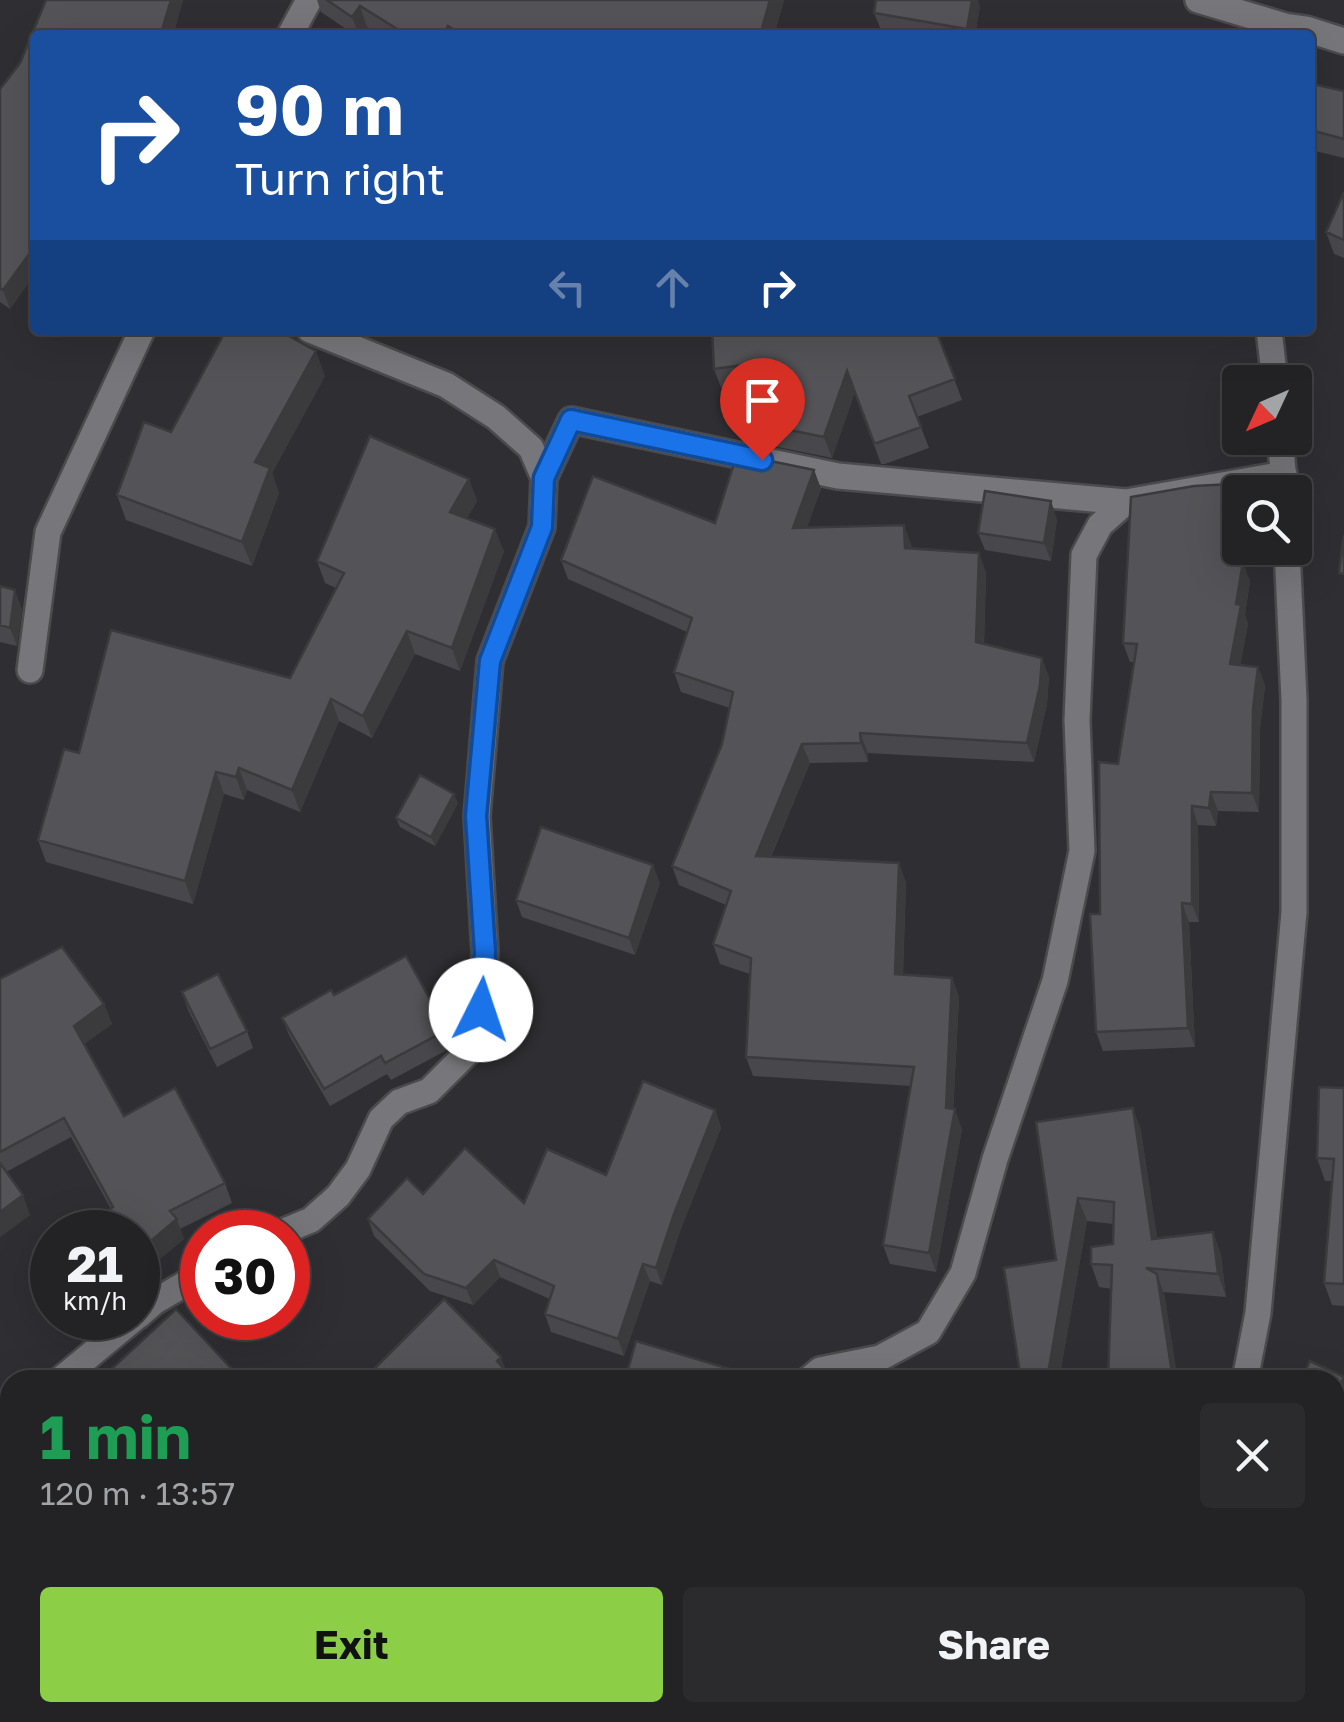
<!DOCTYPE html>
<meta charset="utf-8">
<style>
:root{--surface:#232326;--page:#2b2b2e;--text:#f1f3f6;--muted:#a3a4a7;--line:#404043;--accent:#8cce45}
body{margin:0;font-family:"Golos Text",sans-serif;background:var(--page);color:var(--text);height:100vh;display:flex;flex-direction:column;font-size:38px;white-space:nowrap}
*{box-sizing:border-box;margin:0}
p{font-size:32px;color:var(--muted)}
.icon{flex:none;width:55px;height:55px;fill:none;stroke:currentColor;stroke-width:2;stroke-linecap:round;stroke-linejoin:round}
.map{position:relative;flex:1;overflow:hidden}
.details{position:absolute;left:0px;top:1370px;width:1345px;height:352px;display:flex;flex-direction:column;background:var(--surface);border-radius:30px 30px 0 0;box-shadow:0 10px 40px #0002,0 0 0 2px var(--line)}
.details>*{flex:none}
.guide{position:absolute;left:30px;top:30px;width:1285px;height:305px;border-radius:10px;box-shadow:0 10px 40px #0002,0 0 0 2px var(--line);background:#1a4fa0;color:#fff;overflow:hidden}
.needle{width:65px;rotate:226deg}
.controls{position:absolute;left:1222px;top:365px;display:grid;gap:20px}
.controls a{display:grid;place-items:center;width:90px;height:90px;border-radius:10px;background:var(--surface);box-shadow:0 10px 40px #0002,0 0 0 2px var(--line);font-size:50px}
.speed{position:absolute;left:30px;top:1210px;display:flex;gap:20px;font-size:50px;font-weight:700;text-align:center}
.speed>*{display:grid;place-content:center;width:130px;height:130px;border-radius:50%;background:var(--surface);box-shadow:0 10px 40px #0002,0 0 0 2px var(--line);line-height:1}
.speed small{font-size:25px;font-weight:400}
.speed .limit{border:15px solid #d22;background:#fff;color:#111}
.pin{position:absolute;display:grid;place-items:center;width:85px;height:85px;color:#fff;margin:-102px -42px;border-radius:50% 50% 50% 0;rotate:-45deg;box-shadow:0 0 10px #0007}
.pin .icon{rotate:45deg}
.me{position:absolute;width:110px;margin:-55px;rotate:4deg;stroke-linejoin:round;filter:drop-shadow(0 0 8px #0008)}
.turn{display:flex;align-items:center;gap:35px;height:210px;padding:0 40px;font-size:45px}
.turn .icon{width:130px;height:130px;stroke-width:2.5}
.turn b{display:block;font-size:70px;line-height:85px}
.lanes{display:flex;align-items:center;height:95px;padding:0 40px;background:#0003;justify-content:center;gap:50px;direction:ltr}
.lanes .off{opacity:.35}
.round{display:grid;place-items:center;flex:none;width:105px;height:105px;border-radius:10px;background:var(--page)}
.summary{display:flex;align-items:center;justify-content:space-between;height:170px;padding:0 40px}
h1{font-size:60px;font-weight:700;line-height:75px;color:#1e9e55}
.action{display:flex;gap:20px;margin-top:auto;padding:20px 40px}
.action a{flex:1;height:115px;border-radius:10px;background:var(--accent);color:#111;font-size:40px;font-weight:700;line-height:115px;text-align:center}
.action a+a{background:var(--page);color:var(--text)}
.map>svg:first-child{display:block}
</style>
<div class="map">
<svg width="1344" height="1722" viewBox="0 0 1344 1722">
<rect width="100%" height="100%" fill="#2f2f33"/>
<g fill="none" stroke-linecap="round" stroke-linejoin="round">
<defs>
<path id="minor" d="M1198,0l87,26 21,3 38,12
M290,35l19,-35
M1269,330l6,52
M1280,438l5,54
M544,478l27,-58 267,56 288,26
M30,670l18,-138 94,-202
M282,1232l29,-12 27,-24 20,-27 23,-50 18,-17 30,-11 39,-39 13,-42 4,-58 -8,-136 13,-155 52,-134 2,-49 -13,-30 -35,-31 -50,-32 -136,-55
M138,1316l16,-14 48,-28
M60,1380l75,-62
M808,1380l12,-10 60,-12 48,-26 35,-59 32,-114 60,-178 27,-130 -5,-131 7,-165 16,-30 26,-23 158,-28
M1245,1380l13,-67 36,-401v-212l-7,-152
M0,1431l10,-9
M0,1623l10,12
M1180,1716l42,6
M543,1722l10,-10"/>
</defs>
<use href="#minor" stroke="#4b4b4e" stroke-width="30"/>
<use href="#minor" stroke="#77777b" stroke-width="25"/>
</g>
<path fill="#48484c" d="M46,0h137l-10,35h-138v239l-25,35 -10,-7v-213l20,-26z
M317,0h467l-10,35h-394l-13,-8 -5,8h-7l-34,-23z
M980,6l-5,29h-68l-26,-5 -7,-17z
M1344,91v67l-33,-8 -1,-51z
M1344,192v66l-10,-4 -8,-22z
M936,330l26,70 -45,17 12,31 -44,16h-4l-26,-72 -23,66 -78,-16 -8,-21 11,-36 -35,5 -8,-21z
M325,376l-53,97 7,20 -27,73 -126,-46 -9,-25 54,-63z
M814,470l7,19 -14,38 104,17 1,5 74,23 -2,72 65,33 -2,27 -13,58 -166,-9v9l-58,1 -39,94 135,25 -3,93 49,3 7,19 -6,112 9,20 -26,143 -46,-8 -7,-19 28,-159 -158,-10 -7,-19 4,-83 -30,-10 -7,-20 13,-39 -47,-20 -7,-19 50,-122 8,-36 -49,-16 -7,-20 13,-40 -119,-53 -7,-19 154,-37z
M469,479l8,22 -10,17 37,33 -44,120 -45,-17 -43,84 -33,-17 -39,91 -53,-22 -3,10 -20,-6 -31,110 -147,-42 -8,-22 41,-87 211,-75 46,-90 -11,-5 -8,-22z
M1231,484l7,19 3,59 9,19 -5,34 3,9 -8,41 18,2 7,19 -5,42 -1,84 -41,-1 -2,15 -18,-1 1,97h-10l6,125 -92,4 -7,-19 4,-118 18,-150 16,-102h-4l-7,-19z
M1057,519l-6,42 -66,-11 -7,-17z
M0,586l22,23 -5,37 -17,-4z
M458,803l-23,43 -35,-19 -4,-9z
M660,883l-25,72 -113,-38 -6,-17z
M0,979l104,25 8,20 -28,20 40,72 101,67 7,20 -52,26 4,10 -36,30 -5,-6 -5,5v-36l-28,-13 -2,-8 3,-2 -40,-72 -65,35 24,43 -30,22z
M182,992l65,39 6,17 -36,19 -29,-57z
M334,995l112,33 6,17 -5,5 -56,30 -4,-6 -57,32 -41,-71 -7,-17z
M1344,1088v218l-12,-1 -8,-22 8,-102h-7l-8,-23z
M1133,1108l8,23 16,108 56,-7 8,23 5,42 -63,-5 2,5 -66,-10 -8,-23 22,-20v-20l-26,-3 -28,159h-38l35,-120 -20,-138z
M715,1110l6,18 -41,103 -18,54 -12,-4 -26,75 -73,-24 -6,-18 5,-15 -50,-22 -27,28 -43,-14 -56,-55 -6,-17 55,-25 101,9 82,-28z
M10,1479v132l-5,-3 -5,-1v-123z
M1335,1486l9,5v166l-9,-2z"/>
<path fill="#3b3b3e" d="M171,0h12l-10,35h-12z
M770,0h14l-10,35h-14z
M972,0h6l2,6 -5,29h-6l-2,-6z
M360,6l7,21 -5,8h-3l-7,-18z
M448,26l3,9h-8z
M35,246v28l-25,35 -7,-19z
M316,351l9,25 -53,97 7,20 -27,73 -10,-24 13,-80z
M847,371l8,21 -23,66 -8,-21z
M814,470l7,19 -21,58 -7,-19z
M469,479l8,22 -19,33 -8,-22z
M1231,484l7,19 4,68 1,-9 7,19 -5,34 3,9 -11,59 -7,-19 6,-103z
M1051,501l6,18 -6,42 -7,-18z
M904,525l7,19 1,24 -7,-20z
M495,529l9,22 -44,120 -8,-23z
M979,553l7,19 -3,89 -7,-19z
M15,590l7,19 -5,37 -7,-18z
M407,631l8,23 -43,84 -9,-22z
M1042,658l7,19 -2,27 -13,58 -7,-19z
M1258,667l7,19 -5,42 -1,84 -7,-19 1,-84z
M331,699l8,22 -39,91 -8,-22z
M860,733l8,20v9l-7,-19z
M802,744l8,19 -47,112 -7,-19z
M239,768l8,22 -3,10 -8,-23z
M216,772l8,22 -31,110 -8,-23z
M1211,792l7,19 -2,15 -7,-18z
M454,794l4,9 -23,43 -4,-9z
M1192,806l6,19 1,97 -7,-18z
M899,863l7,19 -4,112 -7,-20z
M653,865l7,18 -25,72 -6,-17z
M1182,903l7,19 6,125 -7,-19z
M952,978l7,19 -6,123 2,-11 7,20 -26,143 -7,-19 17,-145z
M104,1004l8,20 -31,22 -7,-20z
M446,1028l6,17 -5,5 -6,-17z
M1133,1108l8,23 20,131 -9,-23z
M715,1110l6,18 -41,103 -18,54 -6,-17 18,-54z
M23,1195l7,20 -30,22v-25z
M1078,1198l9,23 -28,159h-12z
M177,1219l7,20 -36,30 -8,-19z
M1213,1232l8,23 5,42 -8,-23z
M138,1250l5,13 -5,5z
M494,1260l6,17 -27,28 -7,-17z
M643,1264l7,17 -26,75 -6,-17z
M1157,1274l8,23 13,83h-5z
M501,1357l8,21 -12,-17z
M1344,1378v15l-9,19v-15z
M875,1712h26l-7,10h-27z
M1019,1712h8v10h-8z"/>
<path fill="#545458" stroke="#3b3b3e" stroke-width="2.5" d="M46,0h125l-10,33 3,2h-129v211l-32,44 -3,-2v-199l20,-26z
M327,0h443l-10,35h-297l-15,-9 -5,9h-36l-47,-29 -8,11z
M876,0h96l-5,29 -93,-16z
M1313,84l31,7v48l-34,-9v-31z
M1344,192v48l-18,-8z
M226,330h52l38,21 -61,111 15,6 -28,74 -125,-47 27,-73 27,10z
M712,330h224l19,49 -46,17 12,31 -44,16h-3l-27,-72 -23,66 -78,-16 18,-59 -50,7z
M370,436l99,43 -19,33 45,17 -43,119 -45,-17 -44,85 -32,-17 -39,91 -53,-22 -3,9 -20,-5 -31,109 -147,-41 26,-91 15,4 32,-123 179,48 54,-105 -27,-12z
M737,454l77,16 -21,58 111,-3 1,23 74,5 -3,89 66,16 -2,27 -13,58 -167,-10 1,10 -59,1 -46,112 143,7 -4,111 57,4 -6,130 9,1 -26,144 -46,-8 31,-178 -168,-10 5,-99 -38,-14 18,-53 -59,-25 50,-122 11,-52 -59,-20 18,-54 -131,-58 32,-84 122,47z
M1231,484l5,77 7,1 -7,42 5,1 -11,59 28,3 -5,42 -1,84 -41,-1 -2,16 -17,-2v98l-10,-1 6,125 -92,4 -6,-118h10l-1,-152 19,2 19,-120 -14,-1 8,-146 63,-11z
M985,491l66,10 -7,42 -66,-10z
M1344,535v39l-5,-1z
M0,586l15,4 -5,38 -10,-3z
M420,775l34,19 -23,43 -35,-19z
M541,827l112,38 -24,73 -113,-38z
M62,947l42,57 -30,22 50,90 51,-28 50,95 -55,28 7,8 -37,31 -2,-4v-14h-40l14,-15 -4,-6 5,-4 -49,-89 -64,34v-173z
M406,956l40,72 -5,5 -56,30 -4,-7 -57,33 -42,-71 49,-28 3,5z
M218,974l29,57 -37,18 -28,-57z
M643,1081l72,29 -41,104 -18,54 -13,-4 -25,75 -73,-25 9,-28 -60,-26 -28,28 -42,-14 -56,-55 39,-41 16,16 42,-46 59,55 23,-54 59,26z
M1319,1087l25,1v196l-20,-1 10,-124 -17,-1z
M1133,1108l19,131 61,-7 5,42 -72,-6 11,6 16,106h-65l4,-115 -21,-1v-17l22,-3 1,-42 -36,-4 -31,182h-26l-17,-112 52,-8 -20,-138z
M0,1163l23,32 -23,17z
M444,1299l57,58 -4,4 17,19h-151z
M176,1309l66,71h-128l-7,-7z
M636,1341l94,28 -4,11h-101z
M1310,1361l34,16 -9,20v-17h-34z
M8,1476l2,3v118l-10,-9v-104z
M1335,1486l8,2 -1,5h2v144l-9,-2z
M10,1626v86h341l9,10h-360v-94z
M373,1712h94l5,6 -5,4h-105z
M627,1712h248l-8,10h-239l-5,-5z
M932,1712h87v10h-87z"/>
<g fill="none" stroke-linecap="round" stroke-linejoin="round">
<defs>
<path id="route" d="M481,1010l4,-58 -9,-136 14,-155 52,-134 2,-49 27,-58 191,40"/>
</defs>
<use href="#route" stroke="#114b97" stroke-width="25"/>
<use href="#route" stroke="#1a73e8" stroke-width="18"/>
</g>
</svg>
<div class="controls">
<a><svg class="needle" viewBox="-14 -14 28 28"><path d="M0-13l5 13h-10z" fill="#e53935"/><path d="M0 13l5-13h-10z" fill="#a3a4a7"/></svg></a>
<a><svg class="icon" aria-label="search" viewBox="0 0 24 24"><circle cx="10" cy="10" r="6"/><path d="M15 15l6 6"/></svg></a>
</div>
<div class="speed"><div>21<small>km/h</small></div><div class="limit">30</div></div>
<div class="pin" style="left:762px;top:460px;background:#d93025"><svg class="icon" aria-label="arrive" viewBox="0 0 24 24"><path d="M6 21V4h12l-3 4 3 4H6"/></svg></div>
<svg class="me" style="left:481px;top:1010px" viewBox="-20 -20 40 40"><circle r="19" fill="#fff"/><path d="M0-13L10 11 0 6-10 11z" fill="#1a73e8"/></svg>
<div class="guide">
<div class="turn"><svg class="icon" aria-label="right" viewBox="0 0 24 24"><path d="M7 20v-9h11M14 6l5 5-5 5"/></svg><div><b>90 m</b>Turn right</div></div>
<div class="lanes"><svg class="icon off" aria-label="left" viewBox="0 0 24 24"><path d="M17 20v-9H6M10 6l-5 5 5 5"/></svg><svg class="icon off" aria-label="ahead" viewBox="0 0 24 24"><path d="M12 20V5M6 11l6-6 6 6"/></svg><svg class="icon" aria-label="right" viewBox="0 0 24 24"><path d="M7 20v-9h11M14 6l5 5-5 5"/></svg></div>
</div>
<section class="details">
<div class="summary"><div><h1>1 min</h1><p>120 m · 13:57</p></div><a class="round"><svg class="icon" aria-label="close" viewBox="0 0 24 24"><path d="M6 6l12 12M18 6L6 18"/></svg></a></div>
<div class="action"><a>Exit</a><a>Share</a></div>
</section>
</div>
